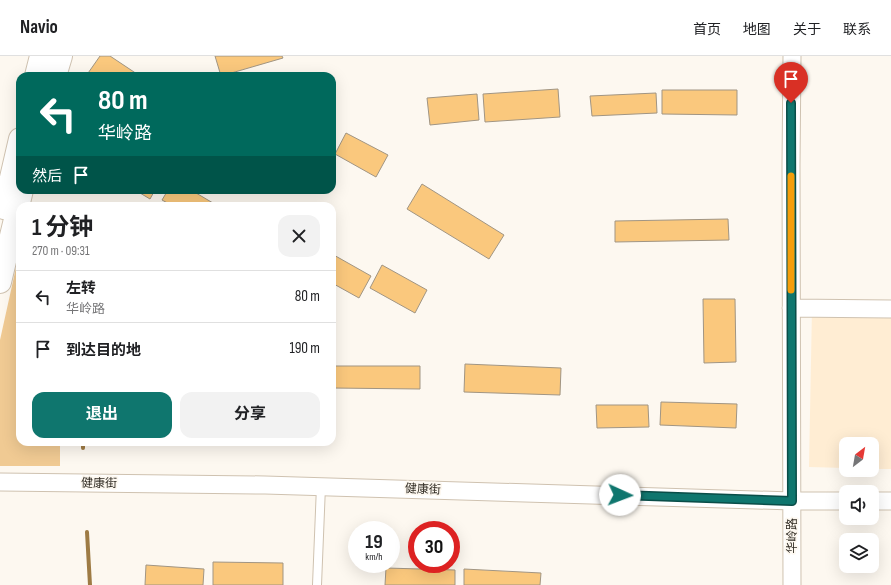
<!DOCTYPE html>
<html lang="zh">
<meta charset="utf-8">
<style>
:root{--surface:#fff;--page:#f2f2f2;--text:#202124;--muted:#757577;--line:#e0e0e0;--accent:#0f766e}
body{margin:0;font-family:"Sofia Sans Condensed","Noto Sans SC",sans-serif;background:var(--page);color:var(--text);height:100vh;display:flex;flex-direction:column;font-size:15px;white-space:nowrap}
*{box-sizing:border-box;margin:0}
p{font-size:13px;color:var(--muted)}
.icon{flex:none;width:22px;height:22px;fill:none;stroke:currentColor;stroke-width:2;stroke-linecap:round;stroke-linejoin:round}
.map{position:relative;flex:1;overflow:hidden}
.drawer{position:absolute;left:16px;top:146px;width:320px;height:244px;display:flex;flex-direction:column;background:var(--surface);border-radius:12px;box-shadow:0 4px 16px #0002}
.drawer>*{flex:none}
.top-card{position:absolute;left:16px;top:16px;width:320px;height:122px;border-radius:12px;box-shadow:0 4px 16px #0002;background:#00695c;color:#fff;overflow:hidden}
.needle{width:26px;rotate:31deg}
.tools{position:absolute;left:839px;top:381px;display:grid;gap:8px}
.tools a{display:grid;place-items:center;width:40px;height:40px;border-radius:8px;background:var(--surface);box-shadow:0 4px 16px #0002;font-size:20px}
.speed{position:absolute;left:348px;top:465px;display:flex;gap:8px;font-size:20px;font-weight:700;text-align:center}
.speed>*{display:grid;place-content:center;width:52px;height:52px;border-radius:50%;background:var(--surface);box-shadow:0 4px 16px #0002;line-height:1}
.speed small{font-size:10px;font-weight:400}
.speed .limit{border:6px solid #d22;background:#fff;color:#111}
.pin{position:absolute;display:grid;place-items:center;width:34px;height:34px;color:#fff;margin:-41px -17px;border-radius:50% 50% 50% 0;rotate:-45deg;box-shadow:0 0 4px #0007}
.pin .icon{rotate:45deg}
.me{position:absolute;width:44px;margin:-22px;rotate:92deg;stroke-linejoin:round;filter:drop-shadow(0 0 3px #0008)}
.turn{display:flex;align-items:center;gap:14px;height:84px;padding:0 16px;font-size:18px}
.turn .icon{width:52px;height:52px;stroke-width:2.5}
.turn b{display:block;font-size:28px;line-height:34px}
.then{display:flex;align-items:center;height:38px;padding:0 16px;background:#0003;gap:8px;font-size:15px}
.round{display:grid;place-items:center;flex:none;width:42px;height:42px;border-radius:12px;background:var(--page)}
.overview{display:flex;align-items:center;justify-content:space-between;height:68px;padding:0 16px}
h1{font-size:24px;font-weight:700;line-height:30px}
.primary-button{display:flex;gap:8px;margin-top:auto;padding:8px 16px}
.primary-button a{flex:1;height:46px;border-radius:12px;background:var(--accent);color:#fff;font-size:16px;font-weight:700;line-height:46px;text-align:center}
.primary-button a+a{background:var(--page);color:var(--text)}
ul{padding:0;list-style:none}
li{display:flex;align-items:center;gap:12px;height:52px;padding:0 16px;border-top:1px solid var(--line)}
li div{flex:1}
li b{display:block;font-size:15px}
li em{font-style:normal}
header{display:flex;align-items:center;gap:24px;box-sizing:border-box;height:56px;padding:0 20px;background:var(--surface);border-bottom:1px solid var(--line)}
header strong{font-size:19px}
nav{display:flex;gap:22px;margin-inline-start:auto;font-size:14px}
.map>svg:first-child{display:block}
</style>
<header>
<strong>Navio</strong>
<nav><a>首页</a><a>地图</a><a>关于</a><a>联系</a></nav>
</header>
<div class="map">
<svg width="891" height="529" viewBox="0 0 891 529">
<rect width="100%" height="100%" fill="#fdf8f0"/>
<path fill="#ffedd3" d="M812,252l79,1v160h-19v-25h-26v24l-37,-1z"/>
<path fill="#f0ca93" d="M19,198l1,2v186h40v24h-60v-126z"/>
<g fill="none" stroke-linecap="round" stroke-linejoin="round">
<path stroke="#9e7b44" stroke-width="4" d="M83,386v6
M87,476l3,53"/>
</g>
<path fill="#fac87d" stroke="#a19583" d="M100,0h10l30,20h-54z
M215,0h67l1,2 -62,18z
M558,33l2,28 -75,5 -2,-28z
M662,34h75v25l-75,-1z
M656,37l1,20 -65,3 -2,-20z
M477,38l2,26 -49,5 -3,-27z
M346,77l42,22 -12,22 -41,-23z
M422,128l82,51 -15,24 -82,-50z
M135,134h20l-5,9z
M168,134h23l27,16h-45l-11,-6z
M728,163l1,21 -114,2v-21z
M332,198l39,22 -12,22 -27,-15z
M382,209l45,25 -12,23 -45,-25z
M703,243h32l1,63 -32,1z
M465,308l96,4 -1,27 -96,-3z
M332,310h88v23l-88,-1z
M661,346l76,2 -1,24 -76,-3z
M596,349h52l1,22 -52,1z
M213,506l70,1v22h-70z
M146,509l58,4 -1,16h-58z
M386,512l69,2v15h-70z
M464,513l77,4 -1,12h-76z"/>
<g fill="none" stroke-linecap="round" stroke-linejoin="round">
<defs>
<path id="lane" d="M317,529l4,-99"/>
<path id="street" d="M792,0l-1,109 1,420
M791,252l100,1
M0,426l265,3 527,16h54
M872,445h19"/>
<path id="secondary" d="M36,20l5,-20
M55,20l6,-20
M4,152l16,-69
M0,226l22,-92"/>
</defs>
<use href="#lane" stroke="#cfc2b0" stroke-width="10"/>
<use href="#street" stroke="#cfc2b0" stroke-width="19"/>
<use href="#secondary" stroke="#cfc2b0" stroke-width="24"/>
<use href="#lane" stroke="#fff" stroke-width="8"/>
<use href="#street" stroke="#fff" stroke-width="17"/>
<use href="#secondary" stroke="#fff" stroke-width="22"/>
</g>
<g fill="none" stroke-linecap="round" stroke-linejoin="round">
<defs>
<path id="route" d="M620,439l172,6 -1,-398"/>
</defs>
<use href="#route" stroke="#0a4d48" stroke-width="10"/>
<use href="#route" stroke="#0f766e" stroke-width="7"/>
<path stroke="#f59e0b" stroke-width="7" d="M791,120v114"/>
</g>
<g text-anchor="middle" stroke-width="3.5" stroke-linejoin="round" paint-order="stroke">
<g font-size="12" fill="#302b23" stroke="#fdf8f0">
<text transform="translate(99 427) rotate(1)" y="4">健康街</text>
<text transform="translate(423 433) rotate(2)" y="4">健康街</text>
<text transform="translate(792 480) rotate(-90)" y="4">华岭路</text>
</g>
</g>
</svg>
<div class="tools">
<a><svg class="needle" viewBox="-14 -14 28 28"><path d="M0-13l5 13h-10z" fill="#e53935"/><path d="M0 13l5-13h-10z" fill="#757577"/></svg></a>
<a><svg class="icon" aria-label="sound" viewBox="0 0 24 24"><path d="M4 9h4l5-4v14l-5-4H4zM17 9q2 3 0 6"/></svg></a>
<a><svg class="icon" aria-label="layers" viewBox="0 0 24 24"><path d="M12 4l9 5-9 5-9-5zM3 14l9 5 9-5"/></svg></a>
</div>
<div class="speed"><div>19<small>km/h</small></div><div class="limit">30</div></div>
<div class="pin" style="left:791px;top:47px;background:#d93025"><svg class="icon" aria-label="arrive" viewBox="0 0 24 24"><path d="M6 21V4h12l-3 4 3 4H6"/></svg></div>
<svg class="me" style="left:620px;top:439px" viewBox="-20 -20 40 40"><circle r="19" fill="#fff"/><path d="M0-13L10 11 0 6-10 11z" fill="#0f766e"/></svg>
<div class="top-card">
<div class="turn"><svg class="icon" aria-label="left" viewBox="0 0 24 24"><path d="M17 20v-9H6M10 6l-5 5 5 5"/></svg><div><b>80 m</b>华岭路</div></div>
<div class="then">然后<svg class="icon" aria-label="arrive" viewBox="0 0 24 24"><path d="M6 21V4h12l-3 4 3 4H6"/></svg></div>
</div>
<section class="drawer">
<div class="overview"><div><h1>1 分钟</h1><p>270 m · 09:31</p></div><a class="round"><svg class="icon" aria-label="close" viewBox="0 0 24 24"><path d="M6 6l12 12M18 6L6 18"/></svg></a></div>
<ul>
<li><svg class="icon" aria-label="left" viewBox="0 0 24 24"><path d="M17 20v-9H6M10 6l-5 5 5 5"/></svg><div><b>左转</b><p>华岭路</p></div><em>80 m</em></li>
<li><svg class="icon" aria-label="arrive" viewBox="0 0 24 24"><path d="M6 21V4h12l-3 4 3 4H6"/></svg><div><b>到达目的地</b></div><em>190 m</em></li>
</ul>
<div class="primary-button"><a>退出</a><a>分享</a></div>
</section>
</div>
